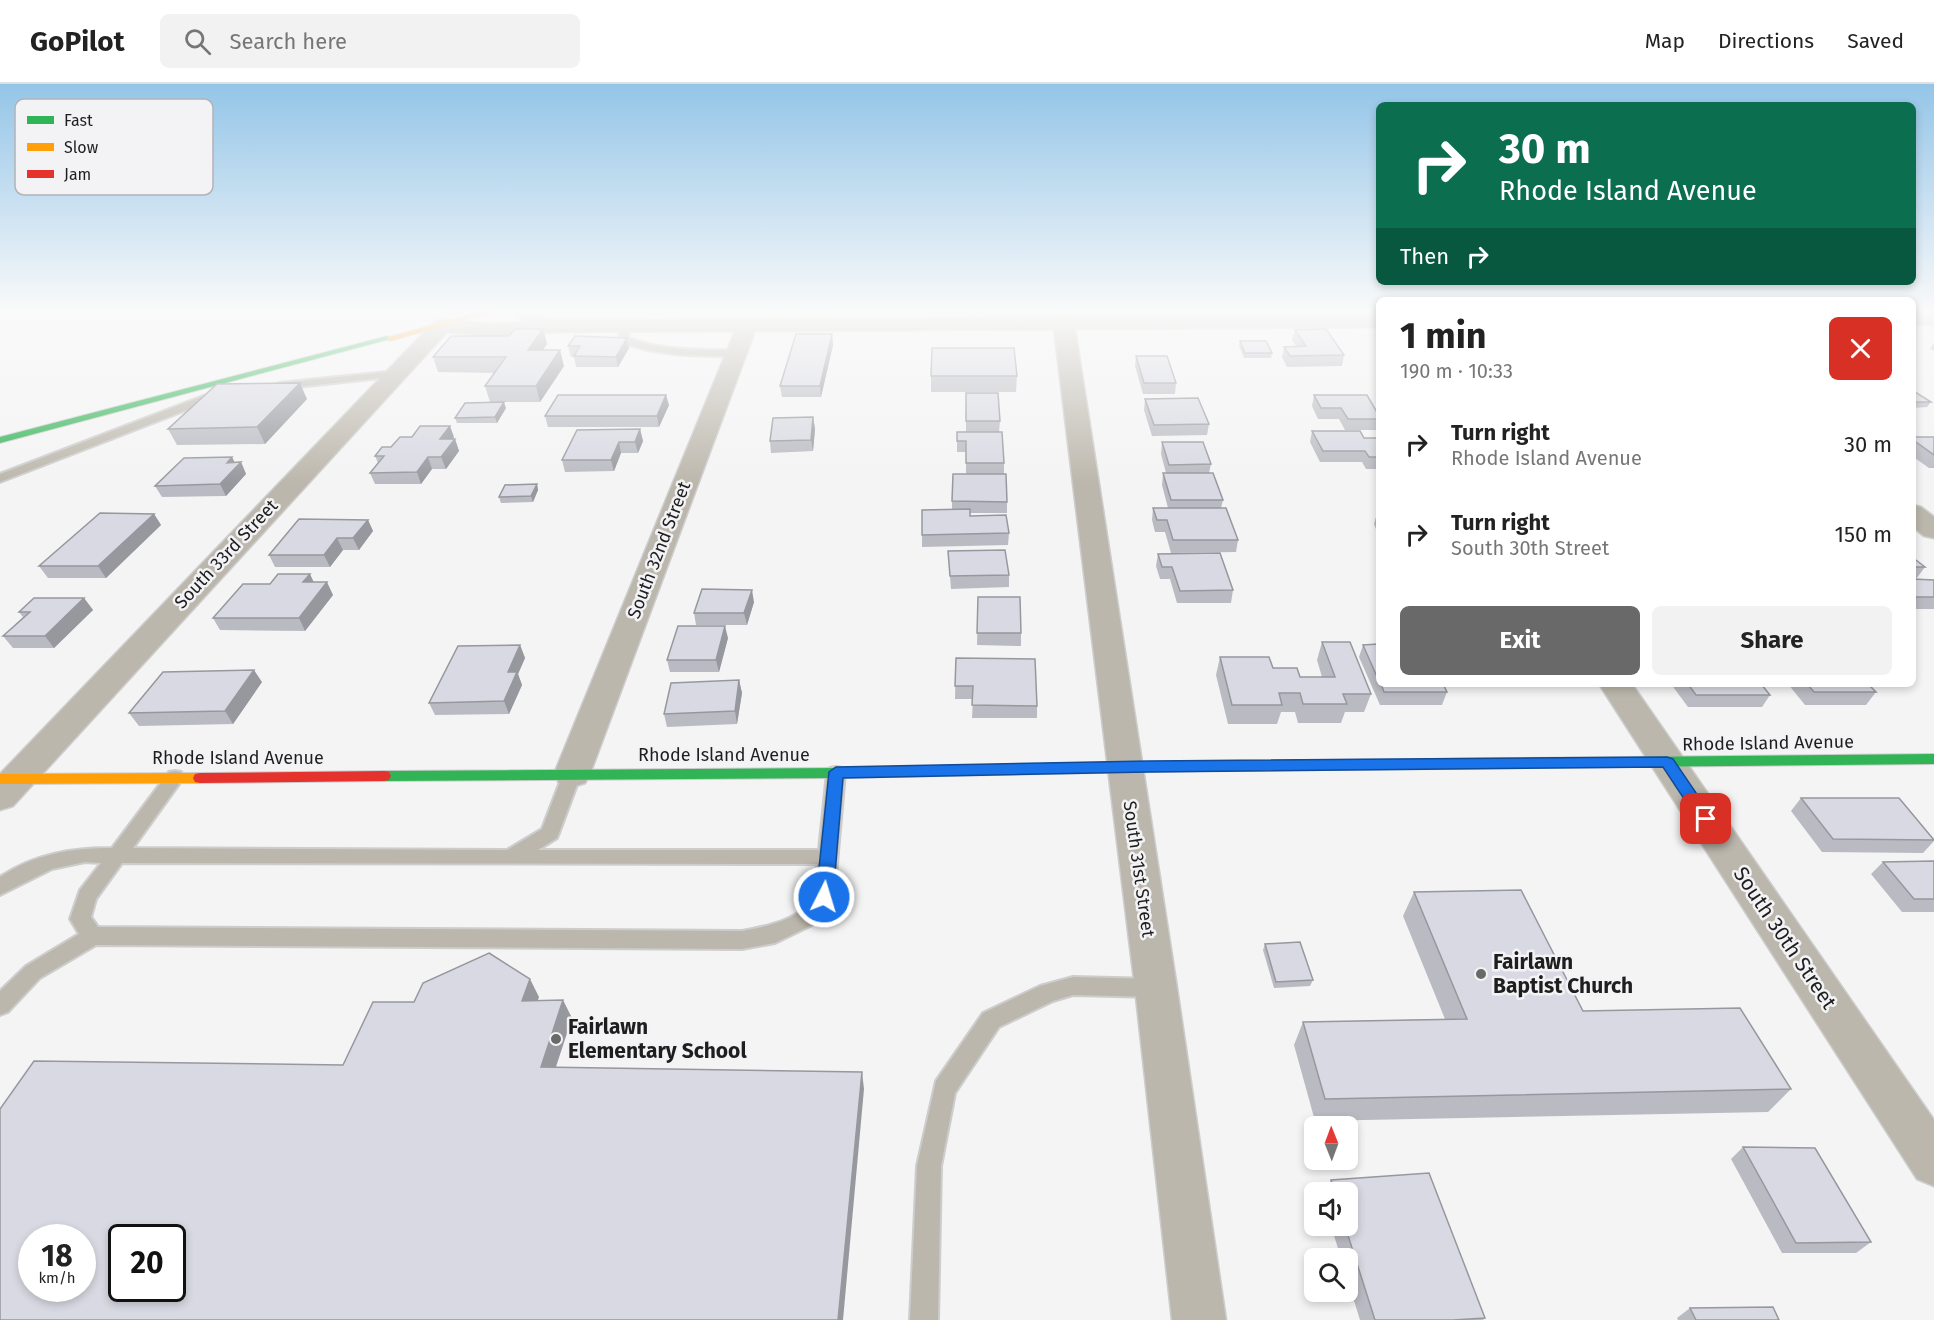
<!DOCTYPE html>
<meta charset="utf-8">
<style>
:root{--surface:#fff;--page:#f2f2f2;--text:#222;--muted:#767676;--line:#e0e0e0;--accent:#6a696a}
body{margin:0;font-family:"Fira Sans",sans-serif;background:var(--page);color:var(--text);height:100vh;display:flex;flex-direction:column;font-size:22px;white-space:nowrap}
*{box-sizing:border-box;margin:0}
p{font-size:20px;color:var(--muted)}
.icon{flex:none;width:33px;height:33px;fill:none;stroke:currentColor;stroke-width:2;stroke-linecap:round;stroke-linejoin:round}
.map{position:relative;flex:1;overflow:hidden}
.panel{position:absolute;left:1376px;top:213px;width:540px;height:390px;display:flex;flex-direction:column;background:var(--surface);border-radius:9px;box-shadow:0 3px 9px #0003}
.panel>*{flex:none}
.banner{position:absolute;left:1376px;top:18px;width:540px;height:183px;border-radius:9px;box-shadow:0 3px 9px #0003;background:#0b6e4f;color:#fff;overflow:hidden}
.needle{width:39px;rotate:359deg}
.tools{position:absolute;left:1304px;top:1032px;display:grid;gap:12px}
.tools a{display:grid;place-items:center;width:54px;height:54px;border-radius:9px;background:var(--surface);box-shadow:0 3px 9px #0003;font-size:30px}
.speed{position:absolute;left:18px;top:1140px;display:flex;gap:12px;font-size:30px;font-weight:700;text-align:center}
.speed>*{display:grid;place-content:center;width:78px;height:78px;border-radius:50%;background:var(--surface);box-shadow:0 3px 9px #0003;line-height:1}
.speed small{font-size:15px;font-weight:400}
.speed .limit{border:3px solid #111;border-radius:9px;background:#fff;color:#111}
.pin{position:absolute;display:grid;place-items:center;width:51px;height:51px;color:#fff;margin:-26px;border-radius:12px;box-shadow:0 3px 9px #0006}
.me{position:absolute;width:66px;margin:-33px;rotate:5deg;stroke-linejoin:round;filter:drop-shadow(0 0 4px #0008)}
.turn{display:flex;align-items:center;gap:21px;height:126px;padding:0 24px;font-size:27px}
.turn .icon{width:78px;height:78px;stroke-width:2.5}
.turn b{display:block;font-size:42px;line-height:51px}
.then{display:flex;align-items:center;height:57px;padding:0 24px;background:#0003;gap:12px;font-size:22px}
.round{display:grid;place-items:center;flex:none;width:63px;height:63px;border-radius:9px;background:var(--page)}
.head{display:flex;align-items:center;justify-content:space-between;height:102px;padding:0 24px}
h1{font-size:36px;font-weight:700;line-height:45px}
.button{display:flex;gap:12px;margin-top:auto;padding:12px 24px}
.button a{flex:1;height:69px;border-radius:9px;background:var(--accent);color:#fff;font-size:24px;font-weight:700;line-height:69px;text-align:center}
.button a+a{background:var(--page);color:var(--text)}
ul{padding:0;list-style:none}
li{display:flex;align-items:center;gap:18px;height:90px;padding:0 24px}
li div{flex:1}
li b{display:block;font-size:22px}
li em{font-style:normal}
header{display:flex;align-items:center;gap:36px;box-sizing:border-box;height:84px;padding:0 30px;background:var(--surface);border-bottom:2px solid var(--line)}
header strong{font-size:28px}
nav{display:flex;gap:33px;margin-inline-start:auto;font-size:21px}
.search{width:420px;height:54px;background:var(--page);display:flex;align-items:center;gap:15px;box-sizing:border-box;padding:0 21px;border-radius:9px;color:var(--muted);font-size:22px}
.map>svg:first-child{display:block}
</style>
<header>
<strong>GoPilot</strong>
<div class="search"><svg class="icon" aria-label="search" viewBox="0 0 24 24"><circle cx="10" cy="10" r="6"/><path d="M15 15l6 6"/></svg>Search here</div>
<nav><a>Map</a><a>Directions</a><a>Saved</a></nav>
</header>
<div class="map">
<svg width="1934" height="1236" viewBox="0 0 1934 1236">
<rect width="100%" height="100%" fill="#f4f4f5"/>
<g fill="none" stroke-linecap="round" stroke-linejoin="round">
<defs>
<path id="lane" d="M623,239l5,3 1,12c34,13 71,12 107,12l5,3 -5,3c-40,0 -78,0 -116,-14l-2,-16z
M395,287l5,3 -1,2 -120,13 -6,-3 6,-3z
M218,309l4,1v4l-12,3 -210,81v-8l203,-78z
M836,683l6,1 3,5 -11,124 -3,6 -19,22 -37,18 -33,6 -646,-4 -56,33 -32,34 -8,3v-24l26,-25 53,-32 -9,-15 10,-29 21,-27 -16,-1 -33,7 -52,26v-18c34,-23 72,-29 112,-29l57,-76 6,-1 6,1 3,5 -51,71 374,2 35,-21 21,-55 3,-5 6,-1 6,1 3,5 -22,59 -2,5 -19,12h281l8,-77 3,-5zM122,779l695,1c0,9 0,21 -3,29 -8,26 -49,34 -72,38l-644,-4 -7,-10 5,-18z
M1073,893l83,2 8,2 3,7 -3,7 -8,2 -83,-2 -20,6 -54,26 -44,66 -14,73 -3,154h-28l7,-154 19,-85 47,-68 57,-27z"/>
<path id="street" d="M511,227h22l9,7 14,2 497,-3 -1,-6h20l1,6 305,-2v12l-303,2 102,659 49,332h-54l-37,-332 -81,-659 -299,2 -165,443 -5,9 -13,4 -13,-4 -5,-9 181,-443 -179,1 -67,4 -42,-4 -434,474 -13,4v-36l435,-453 7,-2 47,5 34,-2z
M1912,229h22v12h-22z
M1912,421l9,2 13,10v21l-10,-2 -12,-10z
M1599,600h33l302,436v66l-17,-7z"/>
<path id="fast" d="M387,252l7,2 -394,105v-6z
M1934,670v10l-499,5 -5,-1 -2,-4 2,-4 5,-1z
M1202,677l5,1 2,4 -2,4 -5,1 -366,7 -452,3 -5,-1 -2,-4 2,-4 5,-1 452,-3z"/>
<path id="slow" d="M482,227h15l-107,30 -4,-3z
M1435,675l5,1 2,4 -2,4 -5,1 -233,2 -5,-1 -2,-4 2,-4 5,-1z
M200,689l5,1 2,4 -2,4 -5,1 -200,1v-10z"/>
<path id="jam" d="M384,687l5,1 2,4 -2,4 -5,1 -184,2 -5,-1 -2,-4 2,-4 5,-1z"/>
</defs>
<use href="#lane" stroke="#cecdce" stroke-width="4"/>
<use href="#street" stroke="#cecdce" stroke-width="3"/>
<use href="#fast" stroke="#cecdce" stroke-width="2"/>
<use href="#slow" stroke="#cecdce" stroke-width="2"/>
<use href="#jam" stroke="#cecdce" stroke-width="2"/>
<use href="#lane" fill="#bcb7ac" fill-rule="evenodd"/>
<use href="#street" fill="#bcb7ac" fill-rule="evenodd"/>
<use href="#fast" fill="#30b455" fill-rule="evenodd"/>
<use href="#slow" fill="#ff9f0a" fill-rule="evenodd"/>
<use href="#jam" fill="#e5322d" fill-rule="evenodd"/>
</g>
<path fill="#babbc2" d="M960,227h14v1l-14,1z
M975,227h34l-33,2z
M543,245l4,15 -4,6 21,16 -24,36h-50l-5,-16 10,-13 -57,-1 -5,-15 76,-21z
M1295,246l49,25 -2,11 -55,1 -5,-10 2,-10h13l-5,-7z
M832,250l1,11 -12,52h-39l-2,-11z
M627,254l2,10 -11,19h-42l-2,-10h-3l-3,-11z
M1240,257l32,12 -1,5h-27l-5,-12z
M1934,258v9l-4,-2z
M1136,272l40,27 -1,11h-32l-8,-28z
M931,292h86l-1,16h-85z
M1912,306l19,12 -4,5 -15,1z
M966,309l34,28 -1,11 5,31v11l3,28v11h-37v3l39,17 -1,12 -86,2v-37l30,-1v-8l14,-27v-22h-9v-20h9z
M1314,311l64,19v16h-33l-6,-11h-21l-6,-13z
M307,315l-42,45 -88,1 -9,-16z
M1145,315l64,25 -2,11 -55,1 -8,-26z
M669,321l-10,22h-111l-3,-11z
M506,324l-9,15h-40l-2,-5z
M813,333l2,12 -2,22 -42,2 -1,-12z
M640,345l3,12 -5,12h-17l-7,18 -49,1 -3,-12z
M1312,347l52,7h14v31h-12l-4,-7h-42l-10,-20z
M454,353l-1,2h2l4,12 -13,18h-14l-11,15h-46l-5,-11 8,-10 -3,-7 16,-9z
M1912,353h22v31h-5l-17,-12z
M1162,358l49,22 -2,9 14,27 -2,8 17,32 -2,12 -65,1 -6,-21h-10l-3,-12 1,-12h15l-6,-23 1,-12h3l-5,-19z
M232,373l3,6 6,-1 5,12 -20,22 -64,1 -7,-11z
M537,400l1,6 -5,12 -32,1 -2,-6z
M1377,429h1v21l-4,-10z
M154,430l7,11 -55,53h-58l-9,-12z
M368,436l5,11 -14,19h-16l-13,17h-55l-6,-12z
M948,467l61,24v12l-58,2z
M1158,470l75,36 -2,13h-54l-7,-24h-10l-4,-13z
M1912,473l13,10 -9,12h-4z
M1912,495l22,1v29h-22z
M314,498l19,13 -28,36 -85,-1 -7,-12 57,-34z
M978,513l43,36v13l-44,-1z
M84,514l9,12 -39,38h-41l-10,-12 20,-19 -4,-5z
M754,518l-7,23h-51l-2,-12z
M728,554l-9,34h-49l-3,-12z
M1322,558l49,52 -7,18h-19l-4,11h-43l-3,-11h-14l-4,12h-49l-12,-49 4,-18 53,11 27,9h22l-5,-17z
M1378,560v40h65l4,8 -5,13h-62l-21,-48 4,-12z
M520,561l5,13 -7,16 4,11 -13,29 -74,1 -6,-12z
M956,574l81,48v12h-65l1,-19h-18z
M739,596l3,13 -5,31 -70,3 -3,-13z
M262,598l-29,42 -94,2 -10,-13z
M1671,600h90l9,11 -8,12h-74z
M1788,600h80l8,8 -10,13h-61z
M1801,714l133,41v2l-11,12 -101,-1 -31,-41z
M1934,777v51h-32l-31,-38 12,-12z
M1414,808l169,119 208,78 -23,23 -453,9 -21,-76 9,-23 142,-3 -42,-103z
M1265,860l48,36 -3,6 -36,2 -11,-38z
M1743,1063l128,95 -15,11h-74l-51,-94z
M1331,1096l4,12h-11z
M1331,1142h16l138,92 -2,2h-123l-13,-42v-20h-6z
M1690,1224l89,12h-101l-1,-2z"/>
<path fill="#97989e" d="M543,245l4,15 -15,22 -4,-16z
M832,250l1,11 -12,52 -1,-11z
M627,254l2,10 -11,19 -2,-10z
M560,266l4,16 -24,36 -4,-16z
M300,299l7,16 -42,45 -8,-17z
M666,311l3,10 -10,22 -2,-11z
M504,318l2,6 -9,15 -2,-6z
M813,333l2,12 -2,22 -2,-11z
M450,342l4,11 -10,14 -4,-12z
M640,345l3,12 -5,12 -3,-11z
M455,355l4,12 -13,18 -5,-12z
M619,358l2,11 -7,18 -3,-11z
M232,373l5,10 4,-5 5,12 -20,22 -6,-12 7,-21z
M428,373l4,12 -11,15 -4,-12z
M537,400l1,6 -5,12 -2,-6z
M154,430l7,11 -55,53 -8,-12z
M368,436l5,11 -14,19 -6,-12z
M337,454l6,12 -13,17 -6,-12z
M310,490l6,13 -13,-5z
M327,498l6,13 -28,36 -6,-13z
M752,506l2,12 -7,23 -3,-12z
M84,514l9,12 -39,38 -9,-12z
M725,542l3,12 -9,34 -3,-12z
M520,561l5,13 -7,16 4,11 -13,29 -5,-13 4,-29z
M254,586l8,12 -29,42 -8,-13z
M739,596l3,13 -5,31 -2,-13z
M530,895l9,18 -8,22 -9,-18z
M563,916l9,18 -22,67 -9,-18z
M862,988l2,17 -21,231h-5z"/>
<path fill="#d8d9e2" stroke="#97989e" stroke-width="1.5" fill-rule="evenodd" d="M515,245h28l-15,21h32l-24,36h-51l21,-29h-73l18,-21h58z
M1326,245l18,26 -54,1 -6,-9 22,-1 -11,-16z
M796,250h36l-12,52h-40z
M575,252l52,2 -11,19 -42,-1 6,-10h-12z
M1240,257h26l6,12h-27z
M932,264h82l3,28h-86z
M1136,272h31l9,27h-32z
M300,299l-43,44 -89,2 49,-45z
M1912,306l19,12h-19z
M966,309h32l2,28h-34z
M558,311h108l-9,21h-112z
M1314,311h53l11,19v5h-30l-7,-11h-20z
M1198,314l11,26 -55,1 -9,-26z
M504,318l-9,15 -40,1 10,-15z
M813,333l-2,23 -41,1 3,-23z
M420,342h30l-10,13h15l-14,18h-13l-11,15 -47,1 14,-17h-9l7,-9h9l9,-10h12z
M640,345l-5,13h-16l-8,18h-49l15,-30z
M1312,347h48l4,7h14v19h-9l-4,-6h-42z
M957,348h45l2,31h-38v-22h-9z
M1912,353h22v18l-22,-16z
M1162,358h41l8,22 -42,1z
M232,373l-5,6 14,-1 -21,22 -65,2 29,-28z
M1163,389h50l10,27h-52z
M953,390h53l1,28 -55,-1z
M537,400l-6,12 -32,1 6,-12z
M1153,424h73l12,32h-65l-6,-20h-10z
M970,425v7l36,-1 3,18 -87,2v-25z
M100,429l54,1 -56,52h-59z
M299,435l69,1 -15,18h-16l-13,17h-55z
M1005,466l4,25 -59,1 -2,-25z
M1220,469l13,37 -53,1 -8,-24h-10l-4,-13z
M1912,473l13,10h-13z
M278,490h32l-7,8h24l-28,36h-86l30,-34h27z
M1912,495l22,1v17h-22z
M702,505l50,1 -8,23h-50z
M978,513h42l1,36h-44z
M34,514h50l-39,38h-42l27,-24h-11z
M678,542h47l-9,34h-49z
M1322,558h28l21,52h-28l4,10h-44l-3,-11h-21l3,12h-50l-12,-48h49l4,11h24l3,9h35z
M1378,560v35l-15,-34z
M520,561l-12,27h9l-13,29 -75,2 29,-57z
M956,574l79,1 2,47 -65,-1 1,-19h-18z
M254,586l-29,41 -96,2 34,-41z
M739,596l-4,31 -71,3 7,-31z
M1381,600h62l4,8h-63z
M1688,600h73l9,11h-74z
M1807,600h61l8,8h-62z
M1801,714h98l35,42 -101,-1z
M1934,777v38h-20l-31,-37z
M1521,806l62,121 157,-3 51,81 -466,10 -22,-77 164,-3 -53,-127z
M1300,858l13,38 -37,2 -11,-38z
M489,869l41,26 -8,22 41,-1 -22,67 321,5 -24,248h-838v-211l34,-48 309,4 30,-63h41l9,-19zM32,1154h50v50h-50zM122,1154h50v50h-50z
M1743,1063l72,1 56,94 -75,1z
M1429,1089l56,145 -32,2h-78l-30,-94h2v-34h-12l-4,-12z
M1773,1223l6,13h-83l-6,-12z"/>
<linearGradient id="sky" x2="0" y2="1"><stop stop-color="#94c5e8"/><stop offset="0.57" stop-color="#fafafa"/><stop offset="1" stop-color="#fafafa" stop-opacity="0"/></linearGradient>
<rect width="1934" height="400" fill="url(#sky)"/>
<path fill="#1a73e8" stroke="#114b97" stroke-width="1.5" d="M1667,673l6,2 38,56 2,4 -2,4h-11l-37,-56 -515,5 -305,6 -10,119 -3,5 -6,2 -5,-2 -3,-5 13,-125 7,-5 312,-6z"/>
<g fill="#6a696a" stroke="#f3f3f6" stroke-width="2">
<circle cx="1481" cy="890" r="6"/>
<circle cx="556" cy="955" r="6"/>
</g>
<g text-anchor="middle" stroke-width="5" stroke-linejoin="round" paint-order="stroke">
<g font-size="18" fill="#1f1e1f" stroke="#f3f3f6">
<text transform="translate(659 466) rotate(-69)" y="6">South 32nd Street</text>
<text transform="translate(226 470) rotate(-47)" y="6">South 33rd Street</text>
<text transform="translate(1768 659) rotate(-1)" y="6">Rhode Island Avenue</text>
<text x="724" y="677">Rhode Island Avenue</text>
<text x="238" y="680">Rhode Island Avenue</text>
<text transform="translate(1139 785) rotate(82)" y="6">South 31st Street</text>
</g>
<g font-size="21" fill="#1f1e1f" stroke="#f3f3f6">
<text transform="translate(1785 854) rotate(56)" y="7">South 30th Street</text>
</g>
<g font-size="21" font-weight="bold" fill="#1f1e1f" stroke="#f3f3f6" text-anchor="start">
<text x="1493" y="885">Fairlawn<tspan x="1493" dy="24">Baptist Church</tspan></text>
<text x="568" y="950">Fairlawn<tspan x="568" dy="24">Elementary School</tspan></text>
</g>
</g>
<rect x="15" y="15" width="198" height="96" rx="9" fill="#f3f3f6" stroke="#b3b3b6" stroke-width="1.5"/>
<rect x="27" y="32" width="27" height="8" fill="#30b455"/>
<rect x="27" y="59" width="27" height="8" fill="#ff9f0a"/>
<rect x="27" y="86" width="27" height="8" fill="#e5322d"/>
<g font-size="16" fill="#1f1e1f">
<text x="64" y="42">Fast</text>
<text x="64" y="69">Slow</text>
<text x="64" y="96">Jam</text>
</g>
</svg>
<div class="tools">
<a><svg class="needle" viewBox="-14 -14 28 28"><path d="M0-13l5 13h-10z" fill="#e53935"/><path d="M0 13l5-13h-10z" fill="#767676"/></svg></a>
<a><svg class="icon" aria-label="sound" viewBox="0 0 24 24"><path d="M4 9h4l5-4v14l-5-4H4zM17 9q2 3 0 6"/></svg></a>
<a><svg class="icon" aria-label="search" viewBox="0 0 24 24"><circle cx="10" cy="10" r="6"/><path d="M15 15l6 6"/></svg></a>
</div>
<div class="speed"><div>18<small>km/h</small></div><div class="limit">20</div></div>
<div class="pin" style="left:1706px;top:735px;background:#d93025"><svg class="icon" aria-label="arrive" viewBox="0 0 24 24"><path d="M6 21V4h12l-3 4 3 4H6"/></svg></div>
<svg class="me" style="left:824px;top:813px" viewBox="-20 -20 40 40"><circle r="17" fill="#1a73e8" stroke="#fff" stroke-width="3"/><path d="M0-11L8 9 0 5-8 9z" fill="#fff"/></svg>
<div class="banner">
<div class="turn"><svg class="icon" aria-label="right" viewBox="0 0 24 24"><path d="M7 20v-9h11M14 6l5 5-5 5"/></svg><div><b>30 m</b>Rhode Island Avenue</div></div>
<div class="then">Then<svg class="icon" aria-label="right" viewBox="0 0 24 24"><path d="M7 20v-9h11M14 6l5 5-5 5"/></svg></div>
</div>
<section class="panel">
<div class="head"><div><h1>1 min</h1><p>190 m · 10:33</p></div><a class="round" style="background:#d93025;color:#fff"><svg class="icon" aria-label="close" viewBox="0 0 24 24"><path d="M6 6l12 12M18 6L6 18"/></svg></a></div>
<ul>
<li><svg class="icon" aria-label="right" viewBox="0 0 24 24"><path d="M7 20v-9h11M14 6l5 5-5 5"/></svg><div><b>Turn right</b><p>Rhode Island Avenue</p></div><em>30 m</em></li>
<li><svg class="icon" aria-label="right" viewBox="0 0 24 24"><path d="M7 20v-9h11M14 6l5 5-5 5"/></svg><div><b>Turn right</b><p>South 30th Street</p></div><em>150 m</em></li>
</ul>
<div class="button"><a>Exit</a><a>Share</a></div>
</section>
</div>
